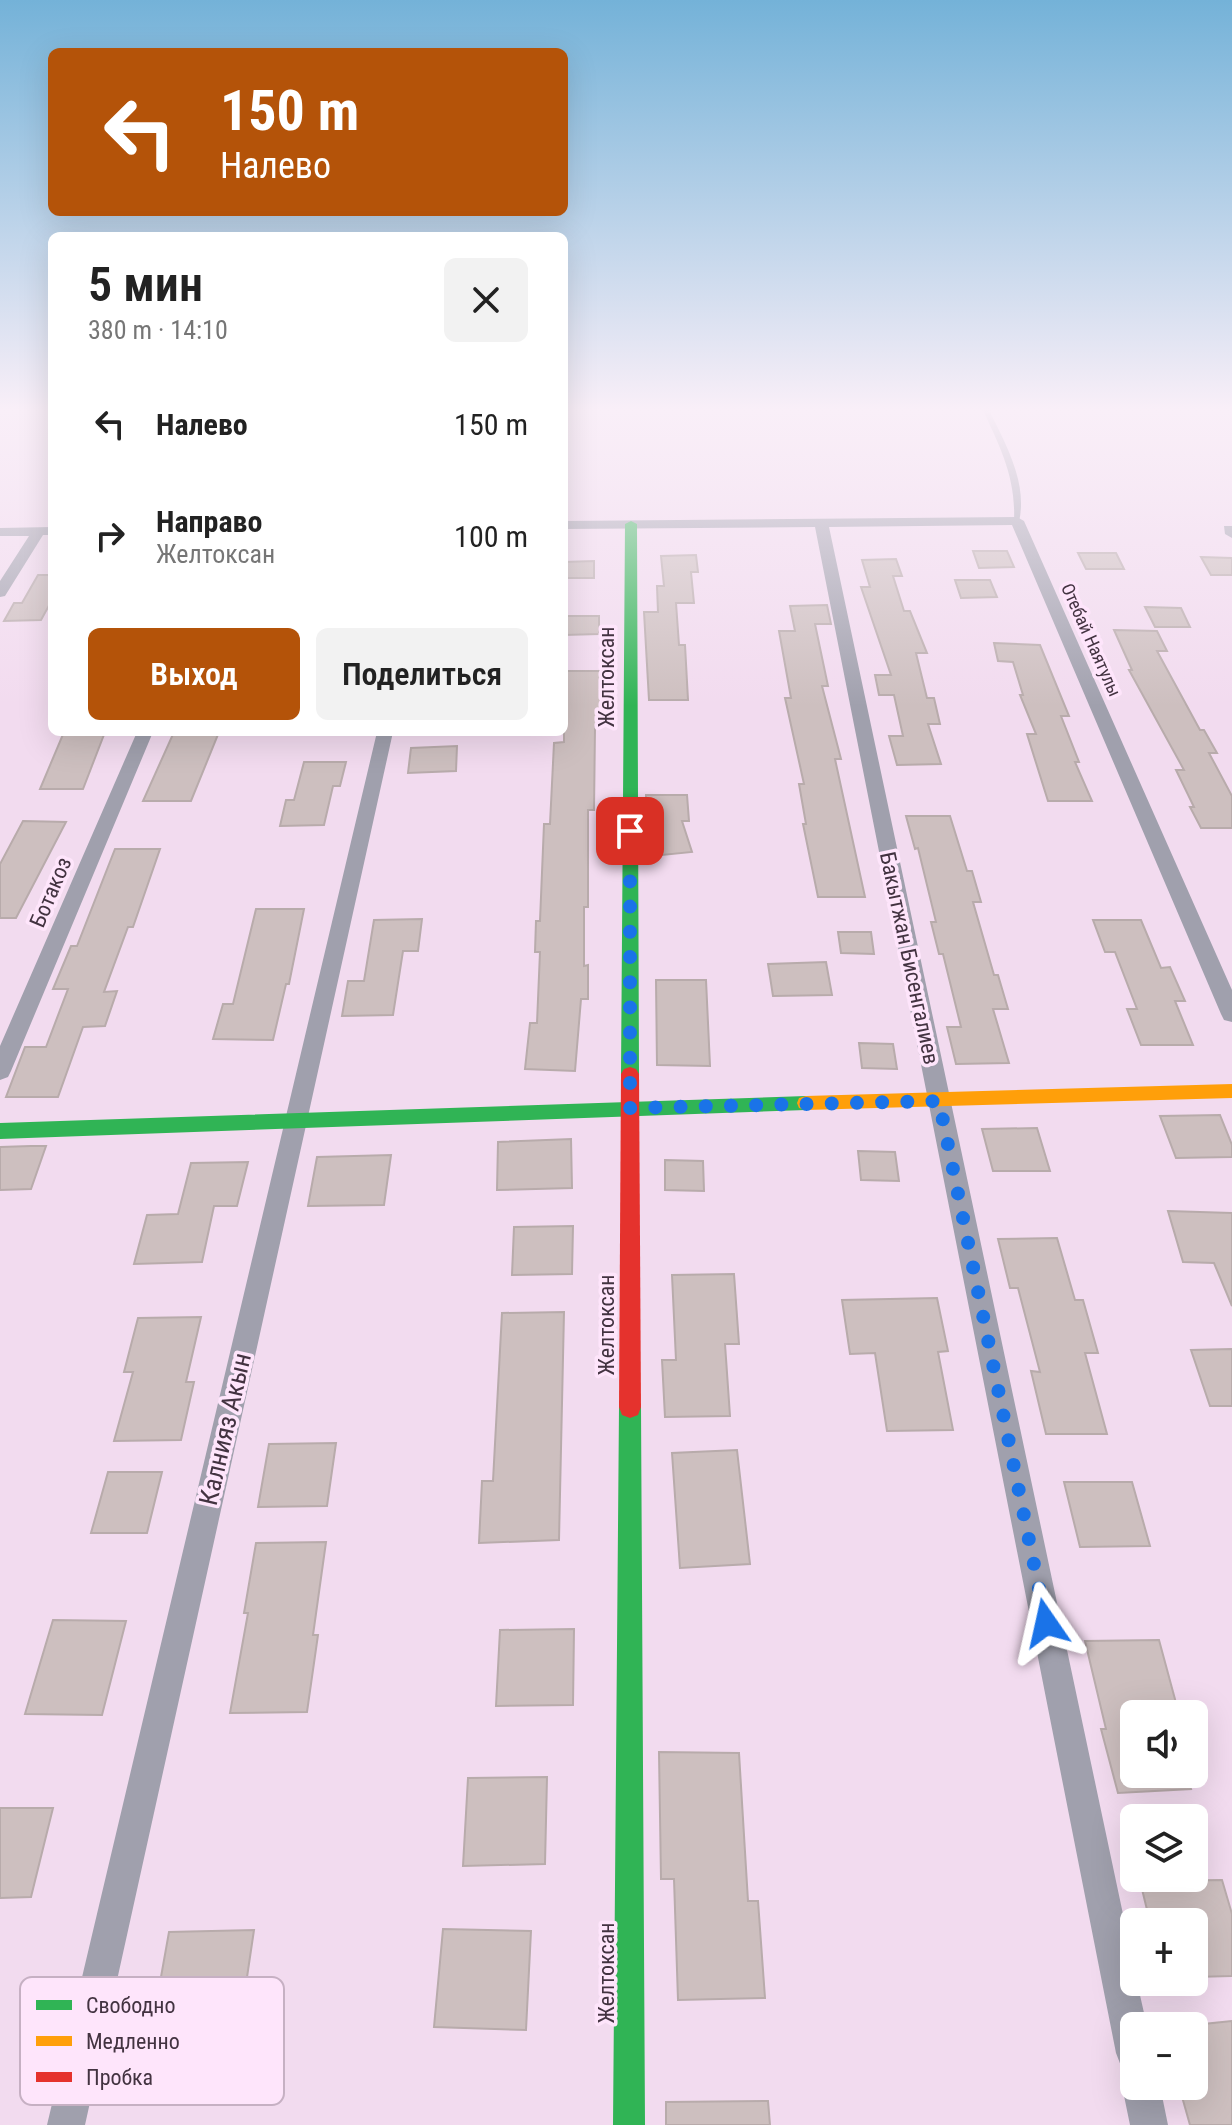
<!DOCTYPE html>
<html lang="ru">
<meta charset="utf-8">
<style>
:root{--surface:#fff;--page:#f2f2f2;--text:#222;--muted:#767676;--accent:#b45309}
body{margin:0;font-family:"Roboto Condensed",sans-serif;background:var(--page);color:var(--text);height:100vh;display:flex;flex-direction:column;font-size:30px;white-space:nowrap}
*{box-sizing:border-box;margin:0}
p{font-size:26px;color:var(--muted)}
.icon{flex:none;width:44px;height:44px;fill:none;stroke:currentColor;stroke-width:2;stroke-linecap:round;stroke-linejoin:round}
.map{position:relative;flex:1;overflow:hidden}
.details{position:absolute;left:48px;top:232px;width:520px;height:504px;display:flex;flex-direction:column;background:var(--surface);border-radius:12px;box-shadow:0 8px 32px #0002}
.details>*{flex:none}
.hud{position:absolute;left:48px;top:48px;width:520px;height:168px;border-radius:12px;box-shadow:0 8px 32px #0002;background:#b45309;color:#fff;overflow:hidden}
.tools{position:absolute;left:1120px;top:1700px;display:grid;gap:16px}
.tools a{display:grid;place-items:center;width:88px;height:88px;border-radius:12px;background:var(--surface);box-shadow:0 8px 32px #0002;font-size:40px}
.pin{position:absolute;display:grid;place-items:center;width:68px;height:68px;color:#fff;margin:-34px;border-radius:16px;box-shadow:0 4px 12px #0006}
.me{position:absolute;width:88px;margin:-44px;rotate:349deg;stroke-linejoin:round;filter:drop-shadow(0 0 6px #0008)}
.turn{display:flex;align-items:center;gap:28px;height:168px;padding:0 40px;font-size:36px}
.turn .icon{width:104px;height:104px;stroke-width:2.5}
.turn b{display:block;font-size:56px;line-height:68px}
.round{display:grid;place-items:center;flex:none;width:84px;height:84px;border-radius:12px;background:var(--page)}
.summary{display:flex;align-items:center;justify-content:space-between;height:136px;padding:0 40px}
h1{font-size:48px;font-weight:600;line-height:60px}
.action{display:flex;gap:16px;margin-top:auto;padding:16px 40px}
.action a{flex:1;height:92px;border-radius:12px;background:var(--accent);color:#fff;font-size:32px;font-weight:600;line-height:92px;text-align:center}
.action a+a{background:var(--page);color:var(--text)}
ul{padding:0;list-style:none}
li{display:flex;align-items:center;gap:24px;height:112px;padding:0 40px}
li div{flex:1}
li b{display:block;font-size:30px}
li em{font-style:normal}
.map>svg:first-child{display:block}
</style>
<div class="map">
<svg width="1232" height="2125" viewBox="0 0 1232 2125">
<rect width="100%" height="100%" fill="#f2dbef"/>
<path fill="#cdbfbf" stroke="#b8abab" stroke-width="2" d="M973,551h34l7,16 -35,1z
M1078,553h38l8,16h-38z
M696,555l2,17h-7l3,31h-18l3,42h6l3,55h-39l-5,-88h14l-1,-26h7l-3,-30z
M1201,557l31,1v17h-21z
M896,559l6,17h-9l11,35h6l17,42h-11l11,45h7l6,26h-12l13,40 -44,1 -8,-29h14l-9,-41h-15l-4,-20h16l-30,-88h9l-8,-27z
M594,561v17h-30v-16z
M38,575h14v25l-11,20 -37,1 10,-18h8z
M955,580h35l7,17 -36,1z
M827,605l4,19h-16l13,62h-6l19,73h-6l30,138h-47l-15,-73h3l-7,-40h5l-19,-86h6l-12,-67h16l-5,-25z
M1145,607l36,1 9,19h-35z
M564,616h35v18l-35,1z
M1114,630l43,1 10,20h-10l43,79h4l13,23h-8l23,43v32h-31l-11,-21h4l-18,-37h8l-55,-100h3z
M994,643l46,2 29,71h-8l18,46h-4l17,39h-44l-21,-67h9l-16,-39h3l-10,-33 -15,-1z
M564,671h38l-1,56h-6l-1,83h-6v97h-4v59l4,-1v34h-7l-6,72 -50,-2 5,-46h7l3,-71h-5l1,-31h4l4,-97h6l4,-81 10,-1z
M64,732h41l-22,57h-43z
M174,732h45l-28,69h-48z
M457,746l-1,25 -48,2 3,-25z
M304,762h42l-6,24h-7l-9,39 -44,1 6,-26h8z
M646,795h41l2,26h-7l10,31 -30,3 -9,-34h-7z
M906,816h44l17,55h5l9,31h-8l21,73h4l10,34h-15l16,54 -53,1 -9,-37h14l-18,-73h-4l-8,-32h5l-18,-74 -3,1z
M23,821l43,1 -50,96h-16v-54z
M115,849h45l-27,78h-5l-24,65 13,-1 -12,35 -22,1 -25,70h-52l19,-50h21l22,-58h-15l18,-43h6z
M256,909h48l-15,75h-3l-13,56 -60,-1 10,-35h10z
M422,919l-4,32h-15l-10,64 -51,1 6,-35h16l10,-61z
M1093,920h48l20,48 9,-1 15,34h-10l18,44h-52l-14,-36h10l-22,-57h-10z
M838,932h33l3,22 -33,-1z
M826,962l6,33 -59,1 -5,-32z
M656,980h50l4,86 -53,-1z
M859,1043l34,1 4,25 -35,-1z
M1220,1115l12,30v12l-56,1 -16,-42z
M1037,1128l13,43h-57l-11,-42z
M571,1139l1,49 -75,2 1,-48z
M31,1146h15l-15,43 -31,1v-43z
M858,1151l37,1 4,29 -38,-1z
M391,1155l-7,50 -76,1 9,-49z
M665,1160l38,1 1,30 -39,-1z
M248,1162l-11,44h-23l-12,56 -68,2 13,-49 31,-1 13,-51z
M1168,1211l64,2v93l-18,-43 -31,-1z
M573,1226l-1,48 -60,1 2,-48z
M1057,1238l18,62h8l15,53h-13l22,81h-61l-15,-63 9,1 -22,-84h-8l-12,-49z
M734,1274l5,70h-14l5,72 -65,1 -3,-57h14l-4,-85z
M937,1298l11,53 -10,1 15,78 -66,1 -12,-78 -25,1 -8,-54z
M564,1312l-5,228 -80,3 3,-62h11l9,-168z
M201,1317l-15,65h8l-13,58 -67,1 19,-69h-9l14,-54z
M1232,1349v57h-22l-19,-56z
M336,1443l-9,63 -69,1 11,-63z
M737,1450l13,114 -70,4 -8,-115z
M108,1472h54l-15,61h-56z
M1064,1482h68l18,64 -70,1z
M326,1542l-13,93h5l-11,77 -77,1 18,-100h-4l12,-70z
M53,1620l73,1 -24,94 -77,-1z
M574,1629l-1,76 -77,1 4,-76z
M1159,1640l20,74h-45v60h52l5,15 -73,4 -17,-64h5l-21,-88z
M659,1752l80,1 9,148h10l7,97 -87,2 -4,-121h-13z
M547,1777l-2,87 -82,2 5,-88z
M0,1808h53l-22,89 -31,1z
M1222,1880l10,34v62l-38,1v-55h-44l-10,-41z
M443,1929l88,2 -5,99 -92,-3z
M254,1930l-15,101 -88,2 18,-101z
M1232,2021v104h-42l-11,-39h15v-61z
M768,2101l2,24h-104v-23z"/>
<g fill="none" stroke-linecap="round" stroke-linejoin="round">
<path fill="#a0a0ad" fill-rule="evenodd" d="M982,408h6c17,35 40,74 31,114l-5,-1c2,-44 -14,-74 -32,-113z"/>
<path fill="#a0a0ad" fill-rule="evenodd" d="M1017,517l7,4 208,469v32l-8,-2 -3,-6 -209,-489 -183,2 305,1439v16h3l10,44h-13v60h26l8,39h-38l-8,-39 6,-13 4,-2 -11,-5 -5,-13 -301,-1526 -251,2v-8z
M1224,526h8v12l-7,-4z
M52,527v8h-9l-38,61 -5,1v-16l29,-45h-29v-8z
M137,732h16l-142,339 -3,6 -8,3v-34z
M377,732h16l-308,1393h-38z"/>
<path fill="#30b455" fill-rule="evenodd" d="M631,521l6,3 2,550 -3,5h-12l-3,-5 4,-550z
M806,1096l7,2 2,5 -2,5 -7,2 -806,29v-16z
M630,1396l8,3 3,8 4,718h-32l6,-718 3,-8z"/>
<path fill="#ff9f0a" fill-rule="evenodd" d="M1232,1084v14l-426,12 -7,-2 -2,-5 2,-5 7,-2z"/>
<path fill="#e5322d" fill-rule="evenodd" d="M630,1067l6,2 3,5 2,333 -3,8 -8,3 -8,-3 -3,-8 2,-333 3,-5z"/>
</g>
<linearGradient id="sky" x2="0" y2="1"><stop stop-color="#74b2d8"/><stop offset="0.58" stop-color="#f9eff8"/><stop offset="1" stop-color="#f9eff8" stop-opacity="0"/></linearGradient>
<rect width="1232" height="706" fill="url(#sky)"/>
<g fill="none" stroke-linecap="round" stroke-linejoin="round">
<path stroke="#1a73e8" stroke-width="14" stroke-dasharray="0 25.2" d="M630,831v277l309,-7 107,522"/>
</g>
<g text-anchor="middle" stroke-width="7" stroke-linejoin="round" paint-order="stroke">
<g font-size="18" fill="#433341" stroke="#fee5fb">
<text transform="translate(1091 640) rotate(66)" y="6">Отебай Наятулы</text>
</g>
<g font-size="22" fill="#433341" stroke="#fee5fb">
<text transform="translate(606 677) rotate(-90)" y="8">Желтоксан</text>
<text transform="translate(50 892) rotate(-67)" y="8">Ботакоз</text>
<text transform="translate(910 958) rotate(78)" y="8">Бакытжан Бисенгалиев</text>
<text transform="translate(606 1325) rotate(-90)" y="8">Желтоксан</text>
<text transform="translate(606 1973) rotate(-90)" y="8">Желтоксан</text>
</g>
<g font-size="26" fill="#433341" stroke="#fee5fb">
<text transform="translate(225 1429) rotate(-77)" y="9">Калнияз Акын</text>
</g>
</g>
<rect x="20" y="1977" width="264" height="128" rx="12" fill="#fee5fb" stroke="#c6b0c3" stroke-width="2"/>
<rect x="36" y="2000" width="36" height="10" fill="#30b455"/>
<rect x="36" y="2036" width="36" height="10" fill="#ff9f0a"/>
<rect x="36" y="2072" width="36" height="10" fill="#e5322d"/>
<g font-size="22" fill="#433341">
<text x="86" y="2013">Свободно</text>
<text x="86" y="2049">Медленно</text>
<text x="86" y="2085">Пробка</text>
</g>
</svg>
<div class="tools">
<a><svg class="icon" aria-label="sound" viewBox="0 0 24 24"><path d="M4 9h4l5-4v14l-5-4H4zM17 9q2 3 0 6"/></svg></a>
<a><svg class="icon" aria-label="layers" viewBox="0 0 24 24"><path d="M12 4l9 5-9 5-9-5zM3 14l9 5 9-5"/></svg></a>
<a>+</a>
<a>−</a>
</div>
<div class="pin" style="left:630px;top:831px;background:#d93025"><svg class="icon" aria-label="arrive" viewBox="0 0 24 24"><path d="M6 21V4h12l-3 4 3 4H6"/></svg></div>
<svg class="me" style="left:1046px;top:1623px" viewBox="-20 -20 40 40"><path d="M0-17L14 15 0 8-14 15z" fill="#1a73e8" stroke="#fff" stroke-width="4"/></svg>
<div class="hud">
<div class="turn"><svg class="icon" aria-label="left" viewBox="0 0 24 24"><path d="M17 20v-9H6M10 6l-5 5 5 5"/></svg><div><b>150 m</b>Налево</div></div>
</div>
<section class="details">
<div class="summary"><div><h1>5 мин</h1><p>380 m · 14:10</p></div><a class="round"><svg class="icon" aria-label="close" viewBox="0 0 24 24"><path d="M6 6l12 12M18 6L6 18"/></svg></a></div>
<ul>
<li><svg class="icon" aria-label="left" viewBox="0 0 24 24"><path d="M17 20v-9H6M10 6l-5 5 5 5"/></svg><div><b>Налево</b></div><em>150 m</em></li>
<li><svg class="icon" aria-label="right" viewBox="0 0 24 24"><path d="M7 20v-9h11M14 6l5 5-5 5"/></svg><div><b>Направо</b><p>Желтоксан</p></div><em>100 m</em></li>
</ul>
<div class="action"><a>Выход</a><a>Поделиться</a></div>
</section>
</div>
